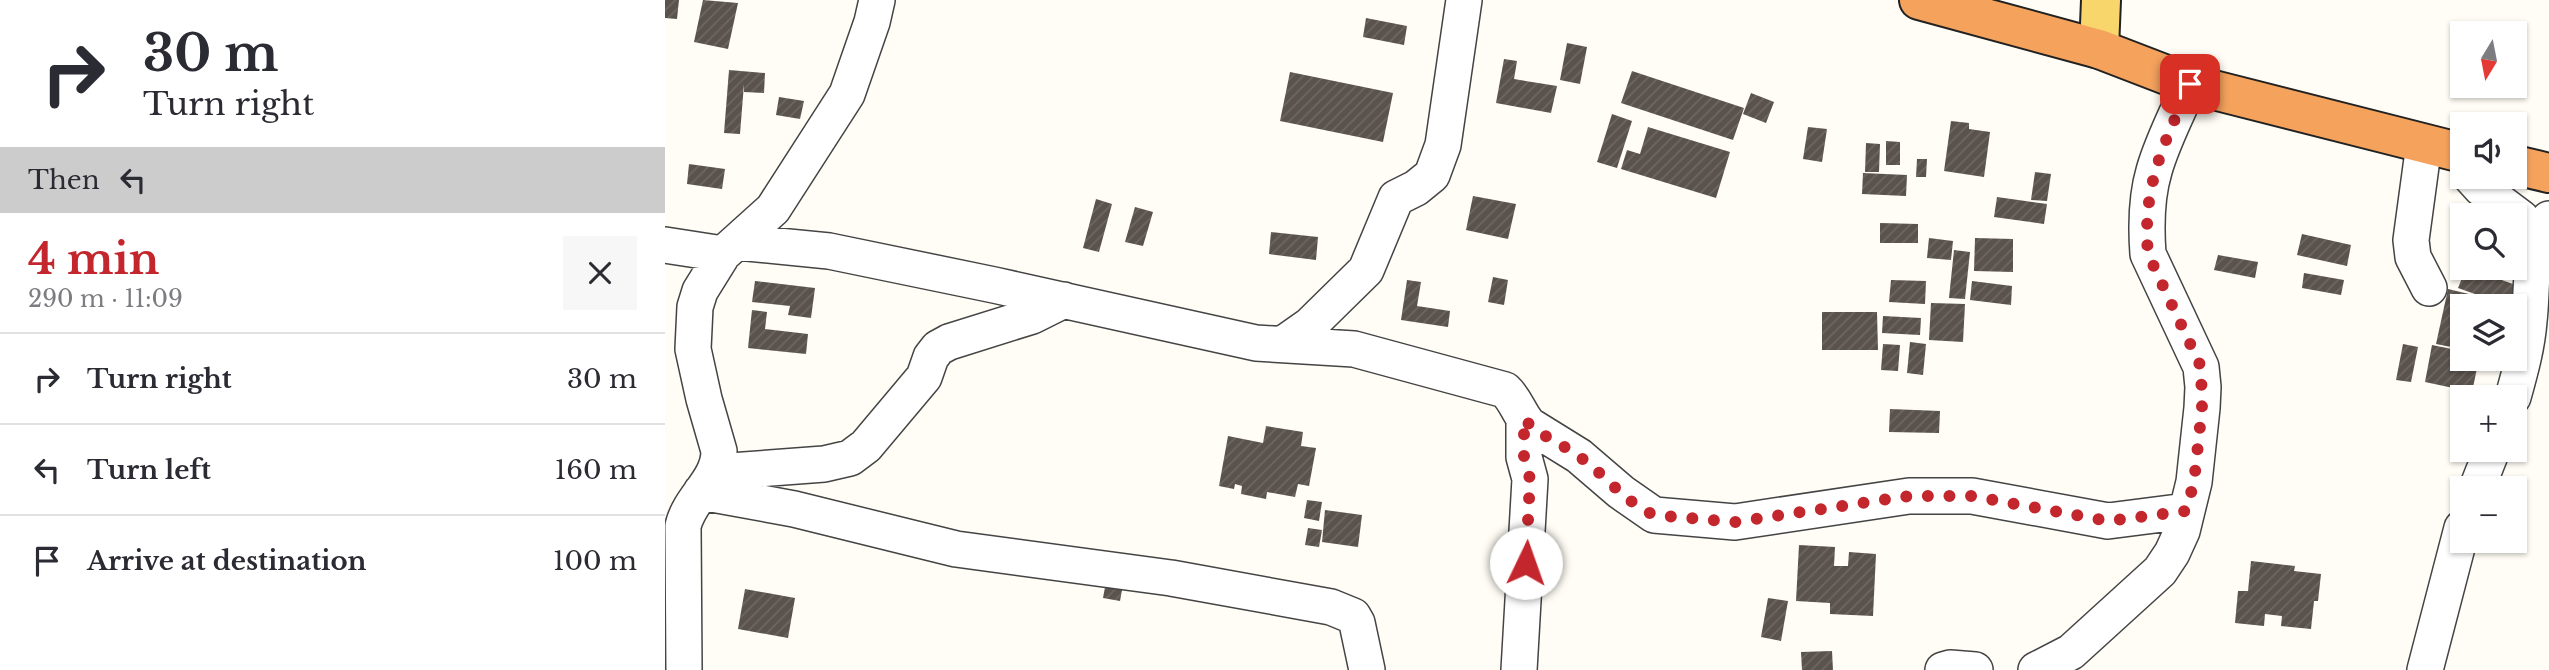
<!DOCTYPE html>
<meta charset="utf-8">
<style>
:root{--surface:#fff;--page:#f7f7f7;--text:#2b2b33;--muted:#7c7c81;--line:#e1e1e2;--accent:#c4262e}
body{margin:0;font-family:"Libre Baskerville",serif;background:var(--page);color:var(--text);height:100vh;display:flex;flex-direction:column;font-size:26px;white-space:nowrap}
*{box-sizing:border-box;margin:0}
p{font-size:23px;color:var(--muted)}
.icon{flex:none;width:38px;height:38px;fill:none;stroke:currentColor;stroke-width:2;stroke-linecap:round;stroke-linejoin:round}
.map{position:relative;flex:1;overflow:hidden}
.details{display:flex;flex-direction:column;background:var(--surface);width:665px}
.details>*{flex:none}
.banner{background:#fff;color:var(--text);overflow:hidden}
.needle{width:46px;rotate:190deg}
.buttons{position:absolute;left:1785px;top:21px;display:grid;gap:14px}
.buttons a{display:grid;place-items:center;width:77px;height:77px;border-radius:0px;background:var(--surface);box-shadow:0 2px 5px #0004;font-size:35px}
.pin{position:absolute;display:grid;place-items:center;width:60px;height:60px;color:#fff;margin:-30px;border-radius:14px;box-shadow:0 4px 10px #0006}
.me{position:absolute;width:77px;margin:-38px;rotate:3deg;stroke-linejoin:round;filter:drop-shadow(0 0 5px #0008)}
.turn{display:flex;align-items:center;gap:24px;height:147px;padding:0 28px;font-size:32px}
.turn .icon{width:91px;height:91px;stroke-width:2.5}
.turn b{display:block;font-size:49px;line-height:60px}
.then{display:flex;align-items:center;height:66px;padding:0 28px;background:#0003;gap:14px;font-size:26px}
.round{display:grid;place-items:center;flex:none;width:74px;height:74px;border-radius:0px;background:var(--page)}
.headline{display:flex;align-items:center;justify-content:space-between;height:119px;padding:0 28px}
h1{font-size:42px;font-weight:800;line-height:52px;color:var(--accent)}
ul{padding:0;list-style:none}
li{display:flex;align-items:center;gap:21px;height:91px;padding:0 28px;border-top:2px solid var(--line)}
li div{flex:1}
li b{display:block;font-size:26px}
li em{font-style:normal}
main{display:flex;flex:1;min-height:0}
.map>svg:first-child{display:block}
</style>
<main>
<section class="details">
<div class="banner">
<div class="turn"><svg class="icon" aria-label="right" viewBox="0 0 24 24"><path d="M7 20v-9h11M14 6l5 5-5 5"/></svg><div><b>30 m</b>Turn right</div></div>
<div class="then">Then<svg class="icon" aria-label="left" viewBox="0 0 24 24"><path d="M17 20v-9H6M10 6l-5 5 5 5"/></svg></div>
</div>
<div class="headline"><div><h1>4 min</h1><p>290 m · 11:09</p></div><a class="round"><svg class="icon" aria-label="close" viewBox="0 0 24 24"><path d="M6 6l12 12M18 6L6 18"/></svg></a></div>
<ul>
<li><svg class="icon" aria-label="right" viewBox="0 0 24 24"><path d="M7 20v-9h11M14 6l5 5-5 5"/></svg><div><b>Turn right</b></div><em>30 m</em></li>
<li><svg class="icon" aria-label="left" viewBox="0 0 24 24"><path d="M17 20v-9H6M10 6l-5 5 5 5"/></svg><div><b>Turn left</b></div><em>160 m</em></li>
<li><svg class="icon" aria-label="arrive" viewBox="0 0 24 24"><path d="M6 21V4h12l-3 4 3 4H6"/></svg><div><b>Arrive at destination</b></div><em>100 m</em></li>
</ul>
</section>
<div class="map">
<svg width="1884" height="670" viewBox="0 0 1884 670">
<defs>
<pattern id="building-hatch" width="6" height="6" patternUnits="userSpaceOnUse" patternTransform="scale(1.75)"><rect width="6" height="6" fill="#5a524d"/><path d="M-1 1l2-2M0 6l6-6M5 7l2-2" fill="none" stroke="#6d6662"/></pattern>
</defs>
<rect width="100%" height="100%" fill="#fffdf5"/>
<path fill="url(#building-hatch)" d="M0,0h14l-2,19 -12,-1z
M38,0l35,3 -10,46 -34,-7z
M701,18l41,8 -3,19 -41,-8z
M902,43l20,4 -7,37 -20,-4z
M839,59l13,2 -3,18 43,7 -6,27 -55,-10z
M64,70l36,3 -1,20 -20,-1v-8l-4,50 -16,-1z
M967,71l112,37 -11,32 -112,-37z
M625,72l103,21 -10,49 -103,-21z
M1086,93l23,9 -8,21 -23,-9z
M114,97l25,4 -4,18 -24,-4z
M947,114l20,7 -15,47 -20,-6z
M1286,121l18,2v6l21,3 -6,45 -40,-6z
M983,127l82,25 -14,46 -95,-29 6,-19 13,4z
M1143,127l19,2 -5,33 -19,-3z
M1221,141l14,1v23h-14z
M1201,143l14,1 -1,28h-14z
M1252,159h10l-1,18h-10z
M24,164l36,5 -3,20 -35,-5z
M1370,172l16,2 -4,27 -16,-1z
M1198,173l44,2 -1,21 -44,-2z
M808,196l43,8 -8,35 -42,-9z
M1332,197l50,7 -3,20 -50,-7z
M431,199l16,5 -13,48 -16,-4z
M470,207l18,5 -10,34 -18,-4z
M1215,223l38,1v19h-38z
M606,232l47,5 -2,23 -47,-6z
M1637,234l49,11 -4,21 -50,-11z
M1264,238l24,3 -2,19 -24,-2z
M1310,238l38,1v33l-39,-1z
M1289,250l16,2 -5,47 -16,-1z
M1553,255l40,7 -3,16 -41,-8z
M1801,268h2l59,21 -12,17h-6l-51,-18z
M1639,273l40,7 -3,15 -39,-7z
M828,277l15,3 -4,25 -16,-3z
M742,280l14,2 -4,24 33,5 -2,16 -47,-7z
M1226,280l35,1 -1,23 -36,-2z
M90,281l60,7 -4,30 -23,-3 2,-9 -38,-4z
M1307,281l40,5 -1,19 -41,-5z
M1783,289l25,6 -2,11h-9l-1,43 -25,-5z
M1266,303l34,1 -2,38 -34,-2z
M87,310l15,2 -2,17 43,5 -2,20 -58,-6z
M1157,312h55l1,38h-56z
M1218,316l38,2 -1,17 -38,-2z
M1245,342l16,2 -3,31 -16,-2z
M1218,344l17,1 -2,26 -17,-1z
M1738,344l15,3 -7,35 -15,-2z
M1767,345l30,6v8h17l-7,33 -47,-10z
M1225,409l50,2 -1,22 -50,-1z
M601,426l37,6 -2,14 15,2 -7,38 -11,-2 -3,13 -28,-5 -1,7 -25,-5 1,-8 -7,-2 -1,5 -15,-3 9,-50 35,7z
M642,500l15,2 -3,19 -15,-3z
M660,510l37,5 -4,32 -36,-5z
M643,528l14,2 -3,17 -14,-2z
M1134,545l36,2 -1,19h14l1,-14 27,2 -3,62 -43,-2v-11l-34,-2z
M1586,561l44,5 -1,5 27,3 -3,27h-4l-3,28 -30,-3 1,-10 -17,-2 -1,12 -29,-3 3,-32h10z
M442,576l17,3 -4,22 -17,-3z
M80,589l50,9 -7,40 -50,-9z
M1103,598l20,3 -7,40 -20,-4z
M1167,651l1,19h-31l-1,-18z"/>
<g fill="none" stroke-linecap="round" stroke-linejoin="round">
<defs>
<path id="minor" d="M1759,144l-13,96 2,17 16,31
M1806,177l10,11 40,30 18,20
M72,242l92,9 165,34 262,58 98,6 151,41c11,10 14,24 24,35l50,31 42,36 33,23 81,7 174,-26h63l136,25 78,-10
M0,245l58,9
M618,344l27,-19 56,-55 30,-72 20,-10 16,-13 11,-30 21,-145
M1848,397c7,-25 14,-50 16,-76 4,-34 -1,-73 20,-102
M51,472l108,-8 26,-6 16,-12 58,-69 7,-20 7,-9 11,-6 83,-26 32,-16
M1812,488l15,-38
M36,492l93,17 162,40 215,29 160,29 22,9 4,7 10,47
M19,670l-1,-144c7,-29 36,-45 36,-75l-15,-52 -11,-50 2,-42 5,-16 23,-37 50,-45 74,-115 25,-72 5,-22
M854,670l11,-191 -6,-22v-38
M1278,670l7,-2 25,2
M1371,670l35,-18 89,-81 12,-18 10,-22 12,-49 8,-74 1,-21 -2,-20 -53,-113c-2,-27 -2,-56 6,-83 8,-29 24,-59 36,-87
M1760,670l37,-142"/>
<path id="major" d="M1434,49l2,-49"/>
<path id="highway" d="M1254,0l180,49 91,35 272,69
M1850,165l34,8"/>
</defs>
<use href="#minor" stroke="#444" stroke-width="38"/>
<use href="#major" stroke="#222" stroke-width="42"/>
<use href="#highway" stroke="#222" stroke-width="42"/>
<use href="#minor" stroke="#fff" stroke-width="35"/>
<use href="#major" stroke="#f9d66b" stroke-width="38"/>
<use href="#highway" stroke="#f5a25d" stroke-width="38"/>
</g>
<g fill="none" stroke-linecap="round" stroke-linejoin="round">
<path stroke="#c4262e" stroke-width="12" stroke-dasharray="0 21.6" d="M861,563l4,-84 -6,-22v-38c16,17 37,24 56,38 25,18 45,45 74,58l81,7 174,-26h63l136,25 78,-10 8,-29 8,-74 -1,-41 -53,-113c-6,-69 16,-109 42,-170"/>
</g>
</svg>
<div class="buttons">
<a><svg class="needle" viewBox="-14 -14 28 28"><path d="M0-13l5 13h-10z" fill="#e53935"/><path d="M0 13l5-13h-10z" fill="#7c7c81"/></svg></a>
<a><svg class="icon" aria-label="sound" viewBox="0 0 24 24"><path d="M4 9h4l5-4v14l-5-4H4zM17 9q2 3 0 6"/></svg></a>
<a><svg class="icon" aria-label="search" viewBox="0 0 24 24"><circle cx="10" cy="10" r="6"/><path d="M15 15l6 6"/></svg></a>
<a><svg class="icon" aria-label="layers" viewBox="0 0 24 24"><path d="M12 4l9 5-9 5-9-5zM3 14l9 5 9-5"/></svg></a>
<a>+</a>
<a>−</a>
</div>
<div class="pin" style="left:1525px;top:84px;background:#d93025"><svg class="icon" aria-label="arrive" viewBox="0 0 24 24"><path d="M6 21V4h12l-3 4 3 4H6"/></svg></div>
<svg class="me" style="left:861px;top:563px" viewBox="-20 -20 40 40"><circle r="19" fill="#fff"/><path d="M0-13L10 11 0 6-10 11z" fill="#c4262e"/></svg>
</div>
</main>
